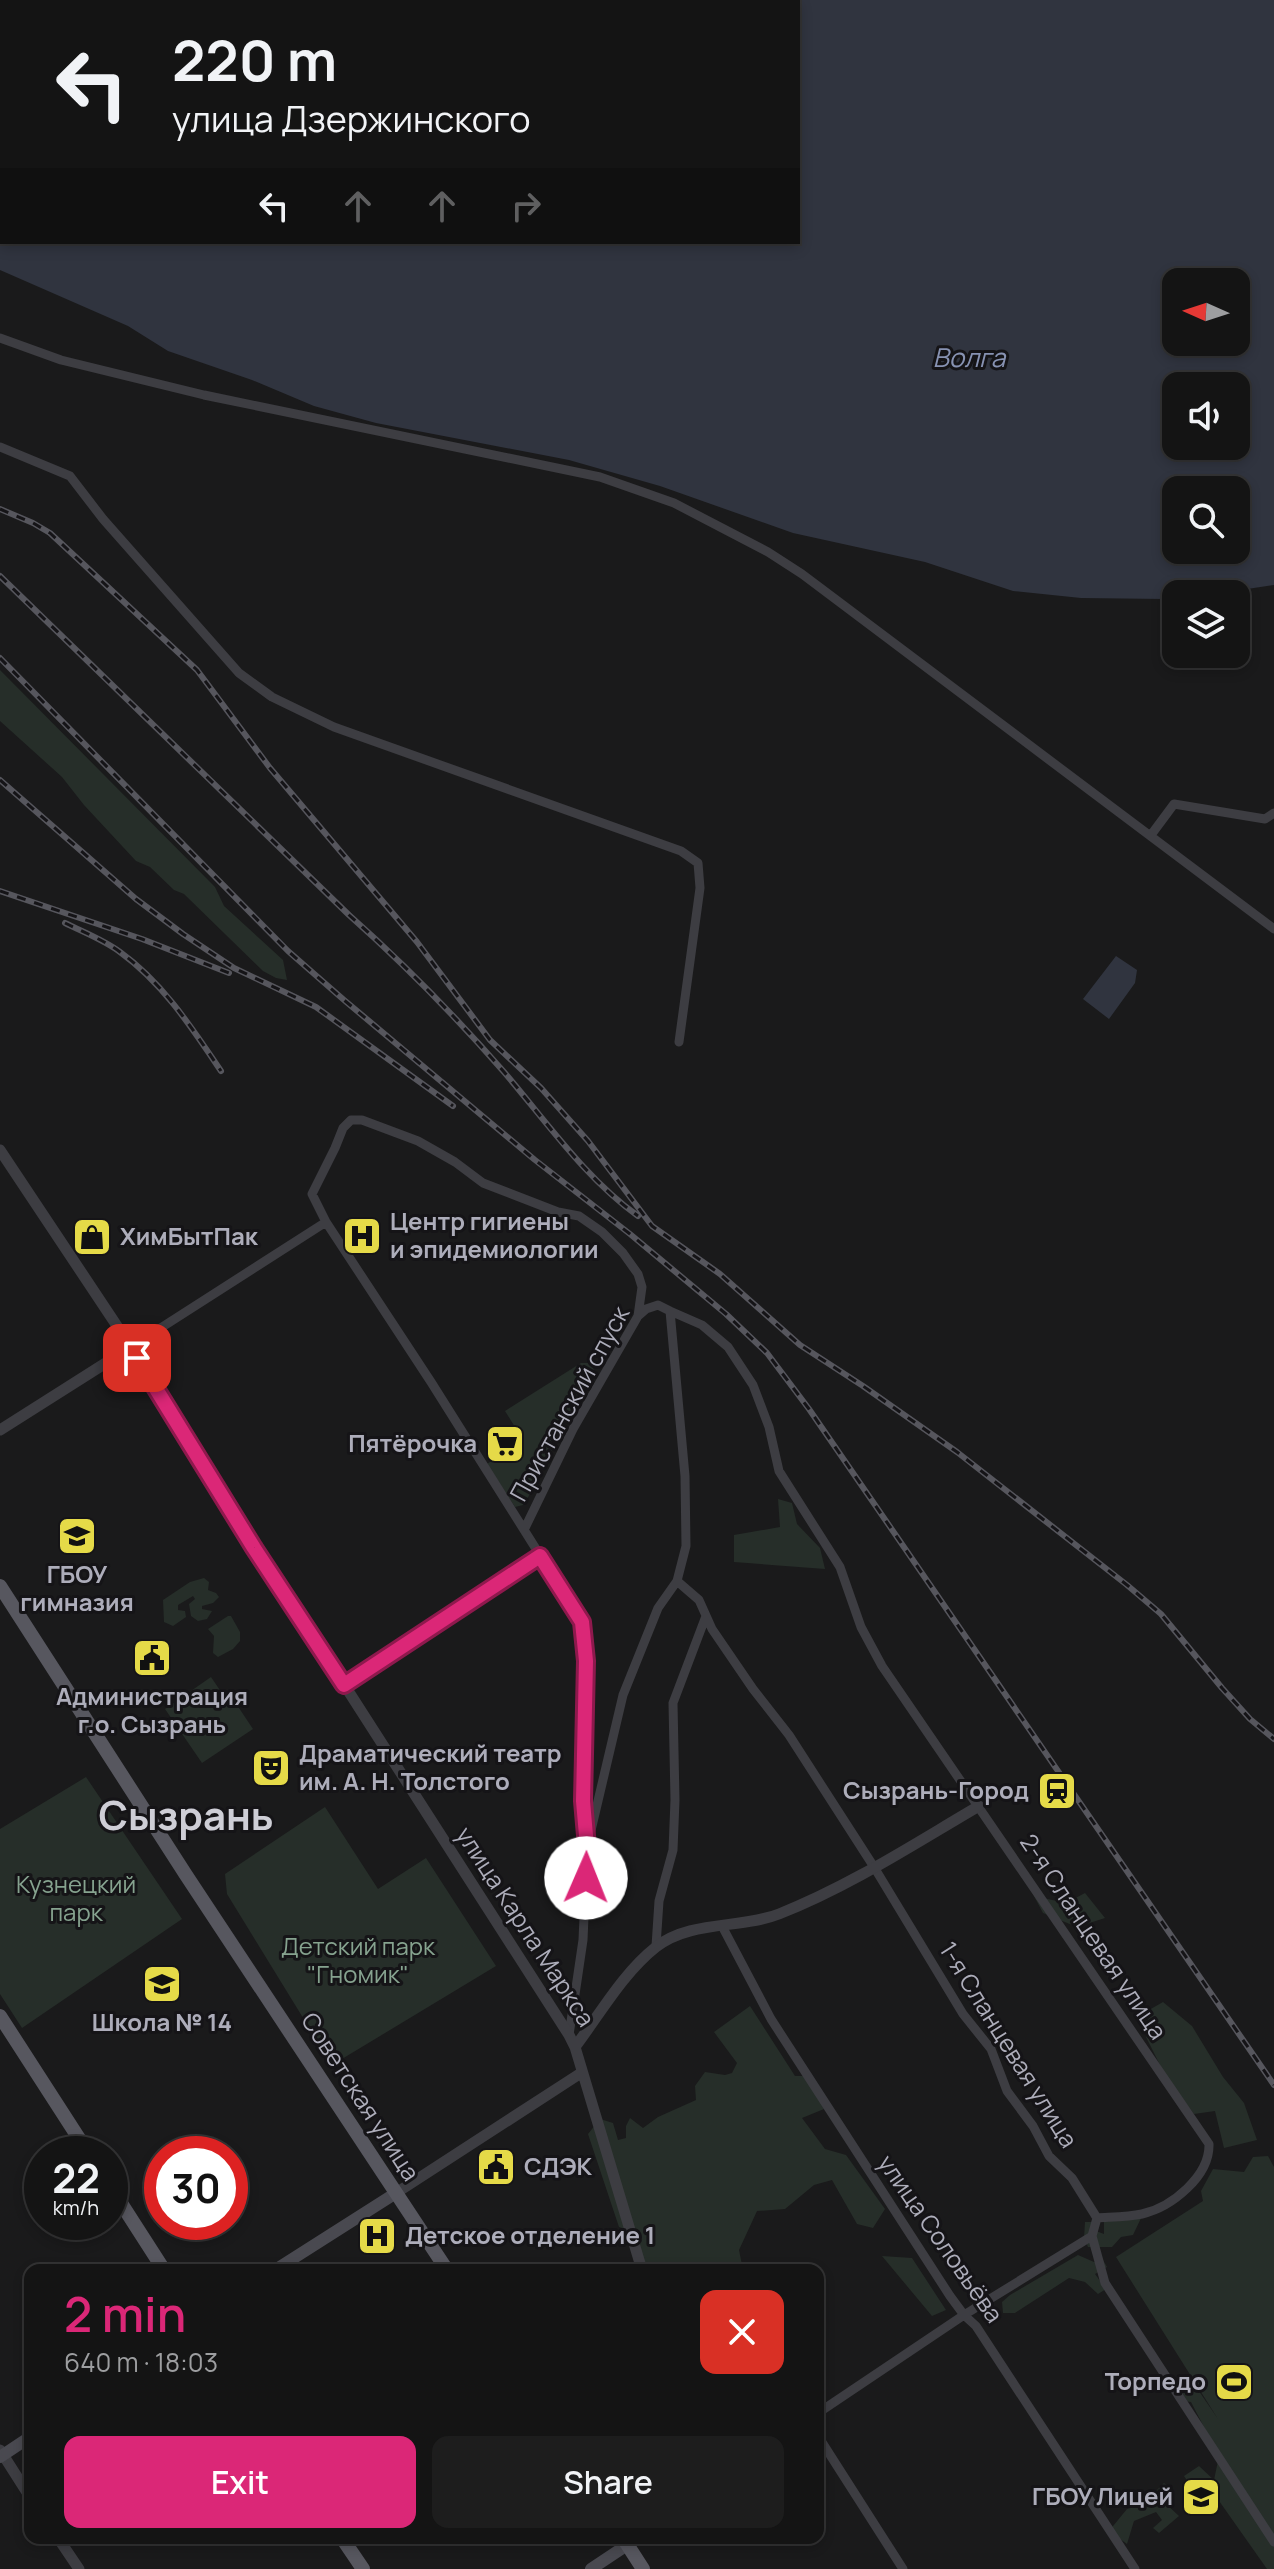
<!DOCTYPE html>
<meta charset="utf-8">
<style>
:root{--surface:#141414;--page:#1d1d1d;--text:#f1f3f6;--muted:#9d9ea0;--line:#333334;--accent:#db2777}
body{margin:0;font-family:Manrope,sans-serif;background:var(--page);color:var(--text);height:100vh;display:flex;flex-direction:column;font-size:30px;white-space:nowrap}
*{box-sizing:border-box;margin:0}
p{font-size:26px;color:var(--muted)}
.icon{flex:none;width:44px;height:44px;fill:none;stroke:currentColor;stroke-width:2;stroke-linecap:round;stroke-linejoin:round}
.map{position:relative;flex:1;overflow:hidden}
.side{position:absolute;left:24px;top:2264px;width:800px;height:280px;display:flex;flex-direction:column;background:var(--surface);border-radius:16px;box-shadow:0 4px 12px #0003,0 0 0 2px var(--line)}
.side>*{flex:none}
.guide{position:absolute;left:0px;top:0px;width:800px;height:244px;box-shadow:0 4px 12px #0003,0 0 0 2px var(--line);background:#141414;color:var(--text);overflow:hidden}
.needle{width:52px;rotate:273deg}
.controls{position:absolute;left:1162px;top:268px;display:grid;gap:16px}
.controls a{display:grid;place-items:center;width:88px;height:88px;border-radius:16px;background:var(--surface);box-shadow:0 4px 12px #0003,0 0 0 2px var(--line);font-size:40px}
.speed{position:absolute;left:24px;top:2136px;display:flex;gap:16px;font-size:40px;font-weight:700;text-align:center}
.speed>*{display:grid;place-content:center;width:104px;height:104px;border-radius:50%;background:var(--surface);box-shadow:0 4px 12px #0003,0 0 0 2px var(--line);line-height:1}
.speed small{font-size:20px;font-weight:400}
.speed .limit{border:12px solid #d22;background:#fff;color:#111}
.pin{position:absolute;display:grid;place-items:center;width:68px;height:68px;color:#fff;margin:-34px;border-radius:16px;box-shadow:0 4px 12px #0006}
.me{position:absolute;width:88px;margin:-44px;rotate:1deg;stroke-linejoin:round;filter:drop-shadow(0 0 6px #0008)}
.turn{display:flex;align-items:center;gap:28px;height:168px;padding:0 40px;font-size:36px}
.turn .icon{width:104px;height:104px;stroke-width:2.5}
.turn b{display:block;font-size:56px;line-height:68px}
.lanes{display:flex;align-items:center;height:76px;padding:0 40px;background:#0003;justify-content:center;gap:40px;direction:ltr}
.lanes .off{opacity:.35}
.round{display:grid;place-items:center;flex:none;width:84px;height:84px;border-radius:16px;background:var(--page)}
.overview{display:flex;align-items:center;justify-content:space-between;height:136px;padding:0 40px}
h1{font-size:48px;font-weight:600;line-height:60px;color:var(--accent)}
.primary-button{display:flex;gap:16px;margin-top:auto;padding:16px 40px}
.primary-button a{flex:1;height:92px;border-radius:16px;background:var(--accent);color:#fff;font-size:32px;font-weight:600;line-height:92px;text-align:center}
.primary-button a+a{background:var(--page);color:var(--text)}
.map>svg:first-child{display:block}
</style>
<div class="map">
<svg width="1274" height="2569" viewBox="0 0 1274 2569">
<rect width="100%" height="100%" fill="#1a1a1b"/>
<path fill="#262e29" d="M0,670l215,217 9,19 59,54 4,20 -11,-2 -13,-7 -79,-77 -10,-4 -24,-23 -14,-6 -52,-56 -22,-28 -62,-56z
M581,1363h9l4,7 -3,16 -13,11 -46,94 -9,14 -8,2 -28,-43 36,-24 -18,-29z
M778,1499l14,4 5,21 23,24 5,21 -91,-7v-27l46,-8z
M204,1578l5,4 -1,8 8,3 3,4 -6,6 -11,3v3l10,2 -5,8 -9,2 -7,-5 -2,-12 6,-5 -2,-3 -15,9v5l7,1 1,6 -13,9 -9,-4 -1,-22 27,-18z
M228,1616h3l9,16v9l-7,8 -15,8 -5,-4 1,-17 -6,-7z
M211,1677l19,28 5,-3 18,27 -51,34 -37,-54z
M86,1777l96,142 -160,109 -22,-34v-165z
M325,1807l53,82 48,-31 70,108 -164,99 -105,-171 -2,-20z
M1085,1893l20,25 -28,9 -34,-14 -9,-17 32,7z
M1163,2002l29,24 31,51 21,26 13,37 -33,8 -9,-37 -21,3 -29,-39 -19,-38 3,-27z
M750,2006l45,70h12l17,33 -22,9 23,31 21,6 39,54 -12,19 -16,-4 -25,-44 -18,5 -29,24 -28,2 -18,39 4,20h-103l-15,-41 -6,-2 -31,-93 12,-15 13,4 5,17 8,-2v-12l4,-8 13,10 15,-11 38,-17 -1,-14 10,-14 20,3 7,-2 5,-10 -23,-31z
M1268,2156l6,11v402h-7l-50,-71 -14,6 -19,-28 15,-10 15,14 5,-24 -28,-54 -13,-2v-13l14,-6 26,38 -102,-162 87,-56 -2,-10 12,-22 31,3 9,-15z
M1143,2214l-10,21 -12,2 -9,10h-24l-4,-9 1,-16h7l4,9 8,3v-13z
M1078,2255l16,7 9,-2 4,7 -12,7 11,15 -8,5 -13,-12 -16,-4 -54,35h-12l-1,-11 8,-7z
M882,2256l30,2 34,52 -14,6z
M1164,2483l8,6 -7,14 14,13 -20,17 -6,-5 9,-8 -6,-8 -22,9 -7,23 -18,-13 18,-22 15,-4z"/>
<path fill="#30343f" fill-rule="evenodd" d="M0,0h1274v585l-60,9h-38v4l-11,1 -84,-1 -68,-7 -88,-29 -132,-29 -133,-47 -91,-26 -193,-37 -62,-17 -62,-26 -84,-29 -40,-25 -128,-56zM2,2h796v240h-796zM1176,282h60v60h-60zM1176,386h60v60h-60zM1176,490h60v60h-60z
M1116,956l21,14 -2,13 -26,36 -26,-20z"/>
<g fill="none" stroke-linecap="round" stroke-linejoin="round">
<path stroke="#3d3d42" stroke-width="9" d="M0,338l61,22 143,35 396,82 74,26 94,49 34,22 472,355
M0,447l70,29 33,43 136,154 33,24 62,30 347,124 17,12 2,25 -21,154
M1151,835l23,-31 91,15 9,-6
M670,1311l32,14 26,22 25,38 16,42 10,44 61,96 21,60 21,39 327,478c1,32 -37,63 -67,70 -14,3 -30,3 -45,4
M131,1347l195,-125
M524,1530l49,-101 65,-113 8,-7 12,-4 12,6 15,165 1,70 -9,35 -19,27 -35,87 -34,144
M677,1581l22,19 13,29 41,60 36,46 85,132 89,147 28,35 16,42 26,35 16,30 23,22 25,40 -5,18 13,47 169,259
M344,1685l196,-129
M722,1926l49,93 179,277 14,19 12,11 159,243
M656,1946l3,-45 14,-51 2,-50 -2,-97 33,-87
M569,2035l14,-95 4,-93 -4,-46 3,-140 -4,-39 -151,-240 -105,-160 -14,-28 23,-46 8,-20 8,-8h11l56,21 37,21 28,21 75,29 21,4 23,16 21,21 15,21 4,13 -4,29
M818,2413l146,-98 128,-79
M818,2436l85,133"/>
<path stroke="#3d3d42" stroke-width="11" d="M0,1150l131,197 123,201 93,141 222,346 6,12 67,223
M0,1430l131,-83
M575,2047c25,-33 48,-74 81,-100 34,-27 85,-18 123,-33 71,-28 135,-70 200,-108
M396,2193l185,-120
M0,2450l30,47
M58,2538l21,31
M627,2545l11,-7"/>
<path stroke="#494950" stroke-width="12" d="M275,2270l121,-77
M0,2457l30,-20
M591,2569l36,-24"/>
<path stroke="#57575f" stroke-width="14" d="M0,1586l186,289 261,395
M0,2016l89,138
M110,2186l54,84
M342,2538l21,31
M623,2538l20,31"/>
<defs>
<path id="rail" d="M0,509l33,14 17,10 147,137 73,98 147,174 73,98 51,48 47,53 64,85 68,48 80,71 63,41 94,66 170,133 34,29 61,74 28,31 24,20
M0,576l349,339c54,48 107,102 155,157 42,49 81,106 134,144
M0,658l288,293 56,49 191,160 95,74 96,80 41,39 42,56 465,676
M0,780l136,119 47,35 51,34 82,39 137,99
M0,891l142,48 87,34
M65,923c18,9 39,17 55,29 43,31 72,76 101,119"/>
</defs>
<use href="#rail" stroke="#56565d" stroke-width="6"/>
<use href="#rail" stroke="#151417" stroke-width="3" stroke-dasharray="9" stroke-linecap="butt"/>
</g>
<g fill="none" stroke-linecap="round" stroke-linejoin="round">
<defs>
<path id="route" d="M137,1358l117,190 90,137 196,-129 42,66 4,39 -3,140 4,46 -1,31"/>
</defs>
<use href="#route" stroke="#8e194d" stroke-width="20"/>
<use href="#route" stroke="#db2777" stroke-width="14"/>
</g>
<defs>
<symbol id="hospital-square" viewBox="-11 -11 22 22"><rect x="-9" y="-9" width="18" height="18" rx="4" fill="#e5da48" stroke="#151417"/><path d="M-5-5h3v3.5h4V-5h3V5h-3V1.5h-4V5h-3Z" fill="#111"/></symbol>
<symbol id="shop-square" viewBox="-11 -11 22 22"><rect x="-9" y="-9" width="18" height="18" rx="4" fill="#e5da48" stroke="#151417"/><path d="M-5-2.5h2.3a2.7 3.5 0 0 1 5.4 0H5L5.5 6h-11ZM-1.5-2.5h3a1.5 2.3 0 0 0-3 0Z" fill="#111"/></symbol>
<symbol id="supermarket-square" viewBox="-11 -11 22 22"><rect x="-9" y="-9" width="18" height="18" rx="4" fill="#e5da48" stroke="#151417"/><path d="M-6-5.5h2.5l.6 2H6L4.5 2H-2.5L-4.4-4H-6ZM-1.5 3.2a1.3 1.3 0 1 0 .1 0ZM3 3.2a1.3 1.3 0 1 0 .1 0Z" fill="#111"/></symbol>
<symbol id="school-square" viewBox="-11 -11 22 22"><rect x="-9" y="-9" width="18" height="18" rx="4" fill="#e5da48" stroke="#151417"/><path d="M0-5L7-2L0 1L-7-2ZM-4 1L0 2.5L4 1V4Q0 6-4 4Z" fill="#111"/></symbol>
<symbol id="civic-square" viewBox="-11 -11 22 22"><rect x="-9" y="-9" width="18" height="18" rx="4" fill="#e5da48" stroke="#151417"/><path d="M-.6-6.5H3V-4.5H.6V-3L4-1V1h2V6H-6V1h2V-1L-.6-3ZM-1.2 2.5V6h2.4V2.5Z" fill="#111"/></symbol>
<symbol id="theatre-square" viewBox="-11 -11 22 22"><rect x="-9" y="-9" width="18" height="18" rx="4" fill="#e5da48" stroke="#151417"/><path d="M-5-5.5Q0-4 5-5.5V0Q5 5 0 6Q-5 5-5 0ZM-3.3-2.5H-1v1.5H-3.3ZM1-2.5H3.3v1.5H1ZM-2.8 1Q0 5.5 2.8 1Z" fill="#111"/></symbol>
<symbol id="station-square" viewBox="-11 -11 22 22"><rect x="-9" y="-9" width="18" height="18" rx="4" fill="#e5da48" stroke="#151417"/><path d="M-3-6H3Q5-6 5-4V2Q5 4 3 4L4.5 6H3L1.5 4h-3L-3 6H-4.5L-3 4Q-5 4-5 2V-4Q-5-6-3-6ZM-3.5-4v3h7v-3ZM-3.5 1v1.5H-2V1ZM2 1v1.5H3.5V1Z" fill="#111"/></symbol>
<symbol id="stadium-square" viewBox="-11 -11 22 22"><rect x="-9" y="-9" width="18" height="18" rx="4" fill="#e5da48" stroke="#151417"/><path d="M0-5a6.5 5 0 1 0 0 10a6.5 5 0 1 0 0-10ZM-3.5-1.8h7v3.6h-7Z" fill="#111"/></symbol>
</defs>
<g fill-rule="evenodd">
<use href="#hospital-square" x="340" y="1214" width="44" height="44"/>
<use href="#shop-square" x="70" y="1215" width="44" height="44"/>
<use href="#supermarket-square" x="483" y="1422" width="44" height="44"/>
<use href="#school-square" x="55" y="1514" width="44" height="44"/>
<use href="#civic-square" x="130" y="1636" width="44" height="44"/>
<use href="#theatre-square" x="249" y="1746" width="44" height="44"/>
<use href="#station-square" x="1035" y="1769" width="44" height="44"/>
<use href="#school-square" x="140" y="1962" width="44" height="44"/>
<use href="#civic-square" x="474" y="2145" width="44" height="44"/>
<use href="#hospital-square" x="355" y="2214" width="44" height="44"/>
<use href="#stadium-square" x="1212" y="2360" width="44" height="44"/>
<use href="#school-square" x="1179" y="2475" width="44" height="44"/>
</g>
<g text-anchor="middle" stroke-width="6" stroke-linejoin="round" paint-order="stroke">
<g font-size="24" font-weight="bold" fill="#adadba" stroke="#151417" text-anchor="start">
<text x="390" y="1230">Центр гигиены<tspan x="390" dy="28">и эпидемиологии</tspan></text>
<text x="120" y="1245">ХимБытПак</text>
<text x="477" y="1452" text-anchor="end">Пятёрочка</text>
<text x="77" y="1583" text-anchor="middle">ГБОУ<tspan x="77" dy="28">гимназия</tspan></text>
<text x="152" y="1705" text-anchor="middle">Администрация<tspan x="152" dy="28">г.о. Сызрань</tspan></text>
<text x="299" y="1762">Драматический театр<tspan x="299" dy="28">им. А. Н. Толстого</tspan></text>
<text x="1029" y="1799" text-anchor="end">Сызрань-Город</text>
<text x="162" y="2031" text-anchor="middle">Школа № 14</text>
<text x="524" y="2175">СДЭК</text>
<text x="405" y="2244">Детское отделение 1</text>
<text x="1206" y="2390" text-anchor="end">Торпедо</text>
<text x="1173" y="2505" text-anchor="end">ГБОУ Лицей</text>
</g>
<g font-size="24" fill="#adadba" stroke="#151417">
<text transform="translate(570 1404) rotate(-61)" y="8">Пристанский спуск</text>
<text transform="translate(525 1927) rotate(57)" y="8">улица Карла Маркса</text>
<text transform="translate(1093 1937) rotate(56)" y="8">2-я Сланцевая улица</text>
<text transform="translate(1008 2045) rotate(58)" y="8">1-я Сланцевая улица</text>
<text transform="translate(360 2097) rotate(57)" y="8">Советская улица</text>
<text transform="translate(940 2239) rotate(55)" y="8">улица Соловьёва</text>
</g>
<g font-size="24" fill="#86a38f" stroke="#151417">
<text x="76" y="1893">Кузнецкий<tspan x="76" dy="28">парк</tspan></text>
<text x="358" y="1955">Детский парк<tspan x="358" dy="28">"Гномик"</tspan></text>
</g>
<g font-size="26" font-style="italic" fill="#8792b2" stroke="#151417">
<text x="969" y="367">Волга</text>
</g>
<g font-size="40" font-weight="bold" fill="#ceced6" stroke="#151417">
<text x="186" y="1830">Сызрань</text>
</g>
</g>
</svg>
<div class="controls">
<a><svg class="needle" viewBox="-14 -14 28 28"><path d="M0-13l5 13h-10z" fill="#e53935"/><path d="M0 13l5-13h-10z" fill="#9d9ea0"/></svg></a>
<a><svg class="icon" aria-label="sound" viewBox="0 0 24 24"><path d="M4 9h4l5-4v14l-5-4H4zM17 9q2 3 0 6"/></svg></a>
<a><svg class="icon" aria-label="search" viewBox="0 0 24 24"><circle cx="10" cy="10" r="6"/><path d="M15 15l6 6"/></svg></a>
<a><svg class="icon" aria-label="layers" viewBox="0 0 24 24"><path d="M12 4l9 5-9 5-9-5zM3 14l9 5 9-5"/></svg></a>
</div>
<div class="speed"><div>22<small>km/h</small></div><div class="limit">30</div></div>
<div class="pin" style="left:137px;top:1358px;background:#d93025"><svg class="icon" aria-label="arrive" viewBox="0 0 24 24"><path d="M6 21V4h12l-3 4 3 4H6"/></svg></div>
<svg class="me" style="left:586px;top:1878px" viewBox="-20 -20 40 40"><circle r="19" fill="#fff"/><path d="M0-13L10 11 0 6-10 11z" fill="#db2777"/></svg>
<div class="guide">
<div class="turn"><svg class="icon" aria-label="left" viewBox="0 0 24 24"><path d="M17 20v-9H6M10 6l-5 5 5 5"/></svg><div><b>220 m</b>улица Дзержинского</div></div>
<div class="lanes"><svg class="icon" aria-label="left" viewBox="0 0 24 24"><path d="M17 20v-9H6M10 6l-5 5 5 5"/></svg><svg class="icon off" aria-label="ahead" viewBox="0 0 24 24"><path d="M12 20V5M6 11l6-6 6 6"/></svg><svg class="icon off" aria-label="ahead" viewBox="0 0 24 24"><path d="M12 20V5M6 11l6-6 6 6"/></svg><svg class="icon off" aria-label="right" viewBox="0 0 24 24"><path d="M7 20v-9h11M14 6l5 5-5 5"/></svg></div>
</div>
<section class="side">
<div class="overview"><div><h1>2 min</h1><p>640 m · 18:03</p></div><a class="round" style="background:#d93025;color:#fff"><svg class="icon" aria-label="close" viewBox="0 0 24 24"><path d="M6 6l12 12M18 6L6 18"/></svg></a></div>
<div class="primary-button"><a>Exit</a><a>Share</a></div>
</section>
</div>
